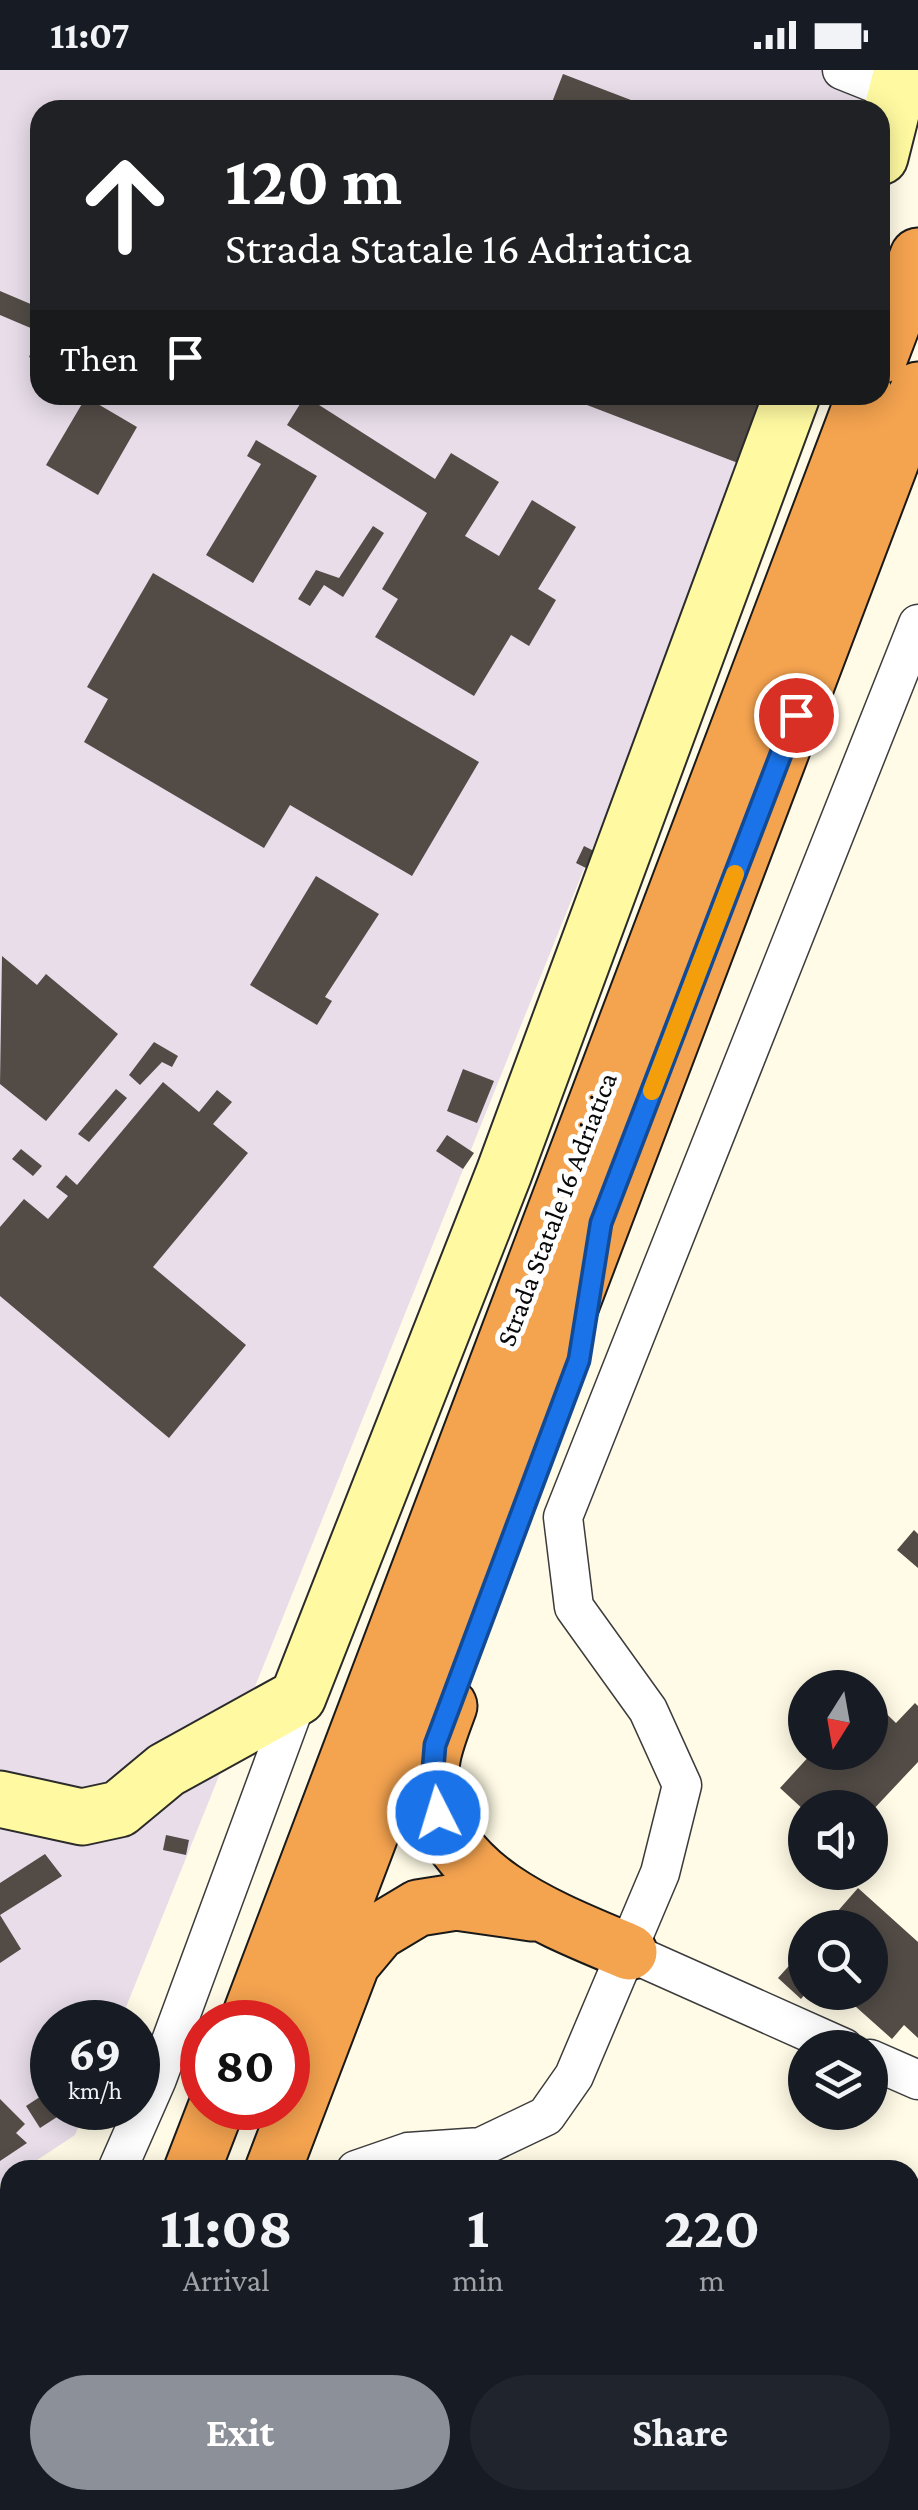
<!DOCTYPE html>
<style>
:root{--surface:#171b24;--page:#20242c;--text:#f1f3f6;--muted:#9ea1a6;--accent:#8c9099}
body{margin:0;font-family:"Crimson Pro",serif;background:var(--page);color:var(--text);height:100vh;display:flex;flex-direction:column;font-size:38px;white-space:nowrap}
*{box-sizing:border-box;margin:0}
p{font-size:32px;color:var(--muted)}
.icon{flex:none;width:55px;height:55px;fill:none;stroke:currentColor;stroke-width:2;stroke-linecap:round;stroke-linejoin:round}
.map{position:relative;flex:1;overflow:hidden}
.side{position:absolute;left:0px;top:2090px;width:920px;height:350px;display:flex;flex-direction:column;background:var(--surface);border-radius:30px 30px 0 0;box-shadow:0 5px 25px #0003}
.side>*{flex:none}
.guide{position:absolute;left:30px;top:30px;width:860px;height:305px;border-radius:30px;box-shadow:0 5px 25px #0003;background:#202124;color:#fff;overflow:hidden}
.needle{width:65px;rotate:191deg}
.fabs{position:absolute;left:788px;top:1600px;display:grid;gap:20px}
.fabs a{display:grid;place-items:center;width:100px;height:100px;border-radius:50%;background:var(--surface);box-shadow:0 5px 25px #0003;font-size:50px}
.speed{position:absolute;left:30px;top:1930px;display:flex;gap:20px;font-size:50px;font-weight:700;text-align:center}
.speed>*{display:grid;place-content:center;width:130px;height:130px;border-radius:50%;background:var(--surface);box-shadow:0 5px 25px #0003;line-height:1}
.speed small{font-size:25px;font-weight:400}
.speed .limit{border:15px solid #d22;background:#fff;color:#111}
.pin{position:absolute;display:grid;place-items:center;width:85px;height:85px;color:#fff;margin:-42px;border:5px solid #fff;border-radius:50%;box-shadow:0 2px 10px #0007}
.me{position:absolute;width:110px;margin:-55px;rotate:355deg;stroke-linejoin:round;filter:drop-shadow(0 0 8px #0008)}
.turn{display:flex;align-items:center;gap:35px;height:210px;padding:0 30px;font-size:45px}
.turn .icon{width:130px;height:130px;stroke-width:2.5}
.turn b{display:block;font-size:70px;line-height:85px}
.then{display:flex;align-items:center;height:95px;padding:0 30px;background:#0003;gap:20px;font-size:38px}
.eta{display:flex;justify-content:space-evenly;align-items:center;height:170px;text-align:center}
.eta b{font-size:60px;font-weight:700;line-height:70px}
.button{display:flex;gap:20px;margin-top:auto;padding:20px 30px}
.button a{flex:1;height:115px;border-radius:60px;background:var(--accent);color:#fff;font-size:40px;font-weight:700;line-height:115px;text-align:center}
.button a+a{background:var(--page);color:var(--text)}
.status{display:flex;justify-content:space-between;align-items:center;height:70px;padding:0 50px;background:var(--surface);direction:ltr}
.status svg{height:28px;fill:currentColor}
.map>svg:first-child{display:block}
</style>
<div class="status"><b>11:07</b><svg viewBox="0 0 49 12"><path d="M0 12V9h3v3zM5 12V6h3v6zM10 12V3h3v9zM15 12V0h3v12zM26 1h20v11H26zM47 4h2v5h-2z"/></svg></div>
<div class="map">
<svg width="918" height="2440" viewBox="0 0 918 2440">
<rect width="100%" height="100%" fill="#fffbe6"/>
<path fill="#e8dde9" d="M0,0h868v40h-828v285h725l-130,347 -515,1280h-68v86h34l-11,27 -53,35h-12v8l-10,6z"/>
<path fill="#524b46" d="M563,4l94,36h-108z
M0,221l40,17v53l-11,-4 11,-25 -40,-17z
M561,325h204l-27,68z
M305,326l130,83 16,-26 48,29 -34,54 34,20 33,-56 44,27 -38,62 18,11 -27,46 -18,-11 -37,61 -99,-59 23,-38 -16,-10 45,-76 -140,-88z
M86,327l51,30 -39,68 -52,-30z
M256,370l61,36 -64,107 -47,-28 55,-91 -14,-8z
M373,456l11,7 -41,64 -19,-12 -14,21 -12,-7 18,-29 23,8z
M153,503l326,189 -67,114 -122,-71 -26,43 -180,-106 24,-43 -21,-12z
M584,776l12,6 -8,17 -12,-6z
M316,806l63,38 -54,83 7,4 -15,24 -67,-40z
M2,886l35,29 9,-11 72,60 -72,87 -46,-37z
M154,972l24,14 -6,11 -10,-5 -22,23 -11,-10z
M463,999l31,12 -17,42 -30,-12z
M163,1012l36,30 18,-22 15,12 -19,22 35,29 -95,114 93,78 -77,93 -169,-142v-69l24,-28 24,20 20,-23 -12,-9 10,-12 11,10z
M116,1019l11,9 -38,44 -11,-8z
M447,1065l27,18 -11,16 -27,-18z
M21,1079l21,17 -9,10 -21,-17z
M914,1460l4,4v34l-21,-18z
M870,1628l26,25 19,-20 3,3v56l-48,51v-5h-65v3l-25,-23 33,-36h57z
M166,1765l23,5 -3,15 -23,-5z
M45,1784l17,22 -62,39 21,34 -21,14v-80z
M858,1818l60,54v96l-14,-13 -12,14 -46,-41 -10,11 -19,-17h53v-64h-47z
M805,1878v46l-4,5 -23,-21z
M52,2019v19h19l-31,20 -14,-22z
M0,2029l25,25 -9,9 11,10 -27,18z"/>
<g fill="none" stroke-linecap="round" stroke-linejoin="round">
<defs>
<path id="street" d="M842,0l55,22
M629,1882l215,96
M870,1989l48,21
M117,2100l40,-91 141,-382
M356,2100l52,-18 73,-5 65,-31 28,-40 86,-203 22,-88 -34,-75 -74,-103 -11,-90 355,-893
M0,2371l10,-24
M190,2440l4,-10"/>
<path id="secondary" d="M880,87l22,-87
M0,1729l82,18 37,-8 47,-39 132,-73 206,-524 288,-778"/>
<path id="highway" d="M880,286l38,-100
M449,1636c-10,27 -24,60 -17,89 19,88 124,126 197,157
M248,1952l617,-1627
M288,1981l630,-1661
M192,2100l24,-62
M273,2100l79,-207 26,-31 40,-24 38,-6 76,11
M64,2440l3,-10
M114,2440l4,-10"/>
</defs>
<use href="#street" stroke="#3c3c3c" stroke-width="41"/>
<use href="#secondary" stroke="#2b2b2b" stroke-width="59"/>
<use href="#highway" stroke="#1a1a1a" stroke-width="59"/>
<use href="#street" stroke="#fff" stroke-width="38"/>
<use href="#secondary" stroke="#fffaa1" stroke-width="55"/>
<use href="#highway" stroke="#f4a34f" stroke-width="55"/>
</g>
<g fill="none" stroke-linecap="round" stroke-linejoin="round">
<defs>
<path id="route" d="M438,1743l-7,-20 4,-48 144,-385 22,-137 195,-508"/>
</defs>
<use href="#route" stroke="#114b97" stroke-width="25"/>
<use href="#route" stroke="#1a73e8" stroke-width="18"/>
<path stroke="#f59e0b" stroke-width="18" d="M652,1021l83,-217"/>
</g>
<g text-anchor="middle" stroke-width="10" stroke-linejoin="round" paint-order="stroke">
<g font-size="28" fill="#090909" stroke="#fff">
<text transform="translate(556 1139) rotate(-69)" y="10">Strada Statale 16 Adriatica</text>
</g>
</g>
</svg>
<div class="fabs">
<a><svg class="needle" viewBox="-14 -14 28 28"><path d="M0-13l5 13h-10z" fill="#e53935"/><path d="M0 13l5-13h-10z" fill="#9ea1a6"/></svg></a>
<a><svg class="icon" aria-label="sound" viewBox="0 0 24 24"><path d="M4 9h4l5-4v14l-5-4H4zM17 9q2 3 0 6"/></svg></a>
<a><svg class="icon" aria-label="search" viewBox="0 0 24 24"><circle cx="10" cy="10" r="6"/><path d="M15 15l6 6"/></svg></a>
<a><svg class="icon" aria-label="layers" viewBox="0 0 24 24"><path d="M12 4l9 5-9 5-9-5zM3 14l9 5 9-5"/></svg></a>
</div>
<div class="speed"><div>69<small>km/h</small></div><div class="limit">80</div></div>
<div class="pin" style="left:796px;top:645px;background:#d93025"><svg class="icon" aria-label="arrive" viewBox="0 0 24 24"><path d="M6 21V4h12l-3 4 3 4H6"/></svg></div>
<svg class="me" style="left:438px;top:1743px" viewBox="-20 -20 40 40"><circle r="17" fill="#1a73e8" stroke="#fff" stroke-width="3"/><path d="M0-11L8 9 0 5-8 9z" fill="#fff"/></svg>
<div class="guide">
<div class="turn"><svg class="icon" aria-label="ahead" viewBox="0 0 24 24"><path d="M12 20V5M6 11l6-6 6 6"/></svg><div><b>120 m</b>Strada Statale 16 Adriatica</div></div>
<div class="then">Then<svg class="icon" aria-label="arrive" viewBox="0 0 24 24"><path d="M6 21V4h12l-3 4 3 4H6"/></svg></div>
</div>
<section class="side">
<div class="eta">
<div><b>11:08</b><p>Arrival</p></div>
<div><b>1</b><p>min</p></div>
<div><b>220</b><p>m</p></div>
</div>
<div class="button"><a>Exit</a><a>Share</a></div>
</section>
</div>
